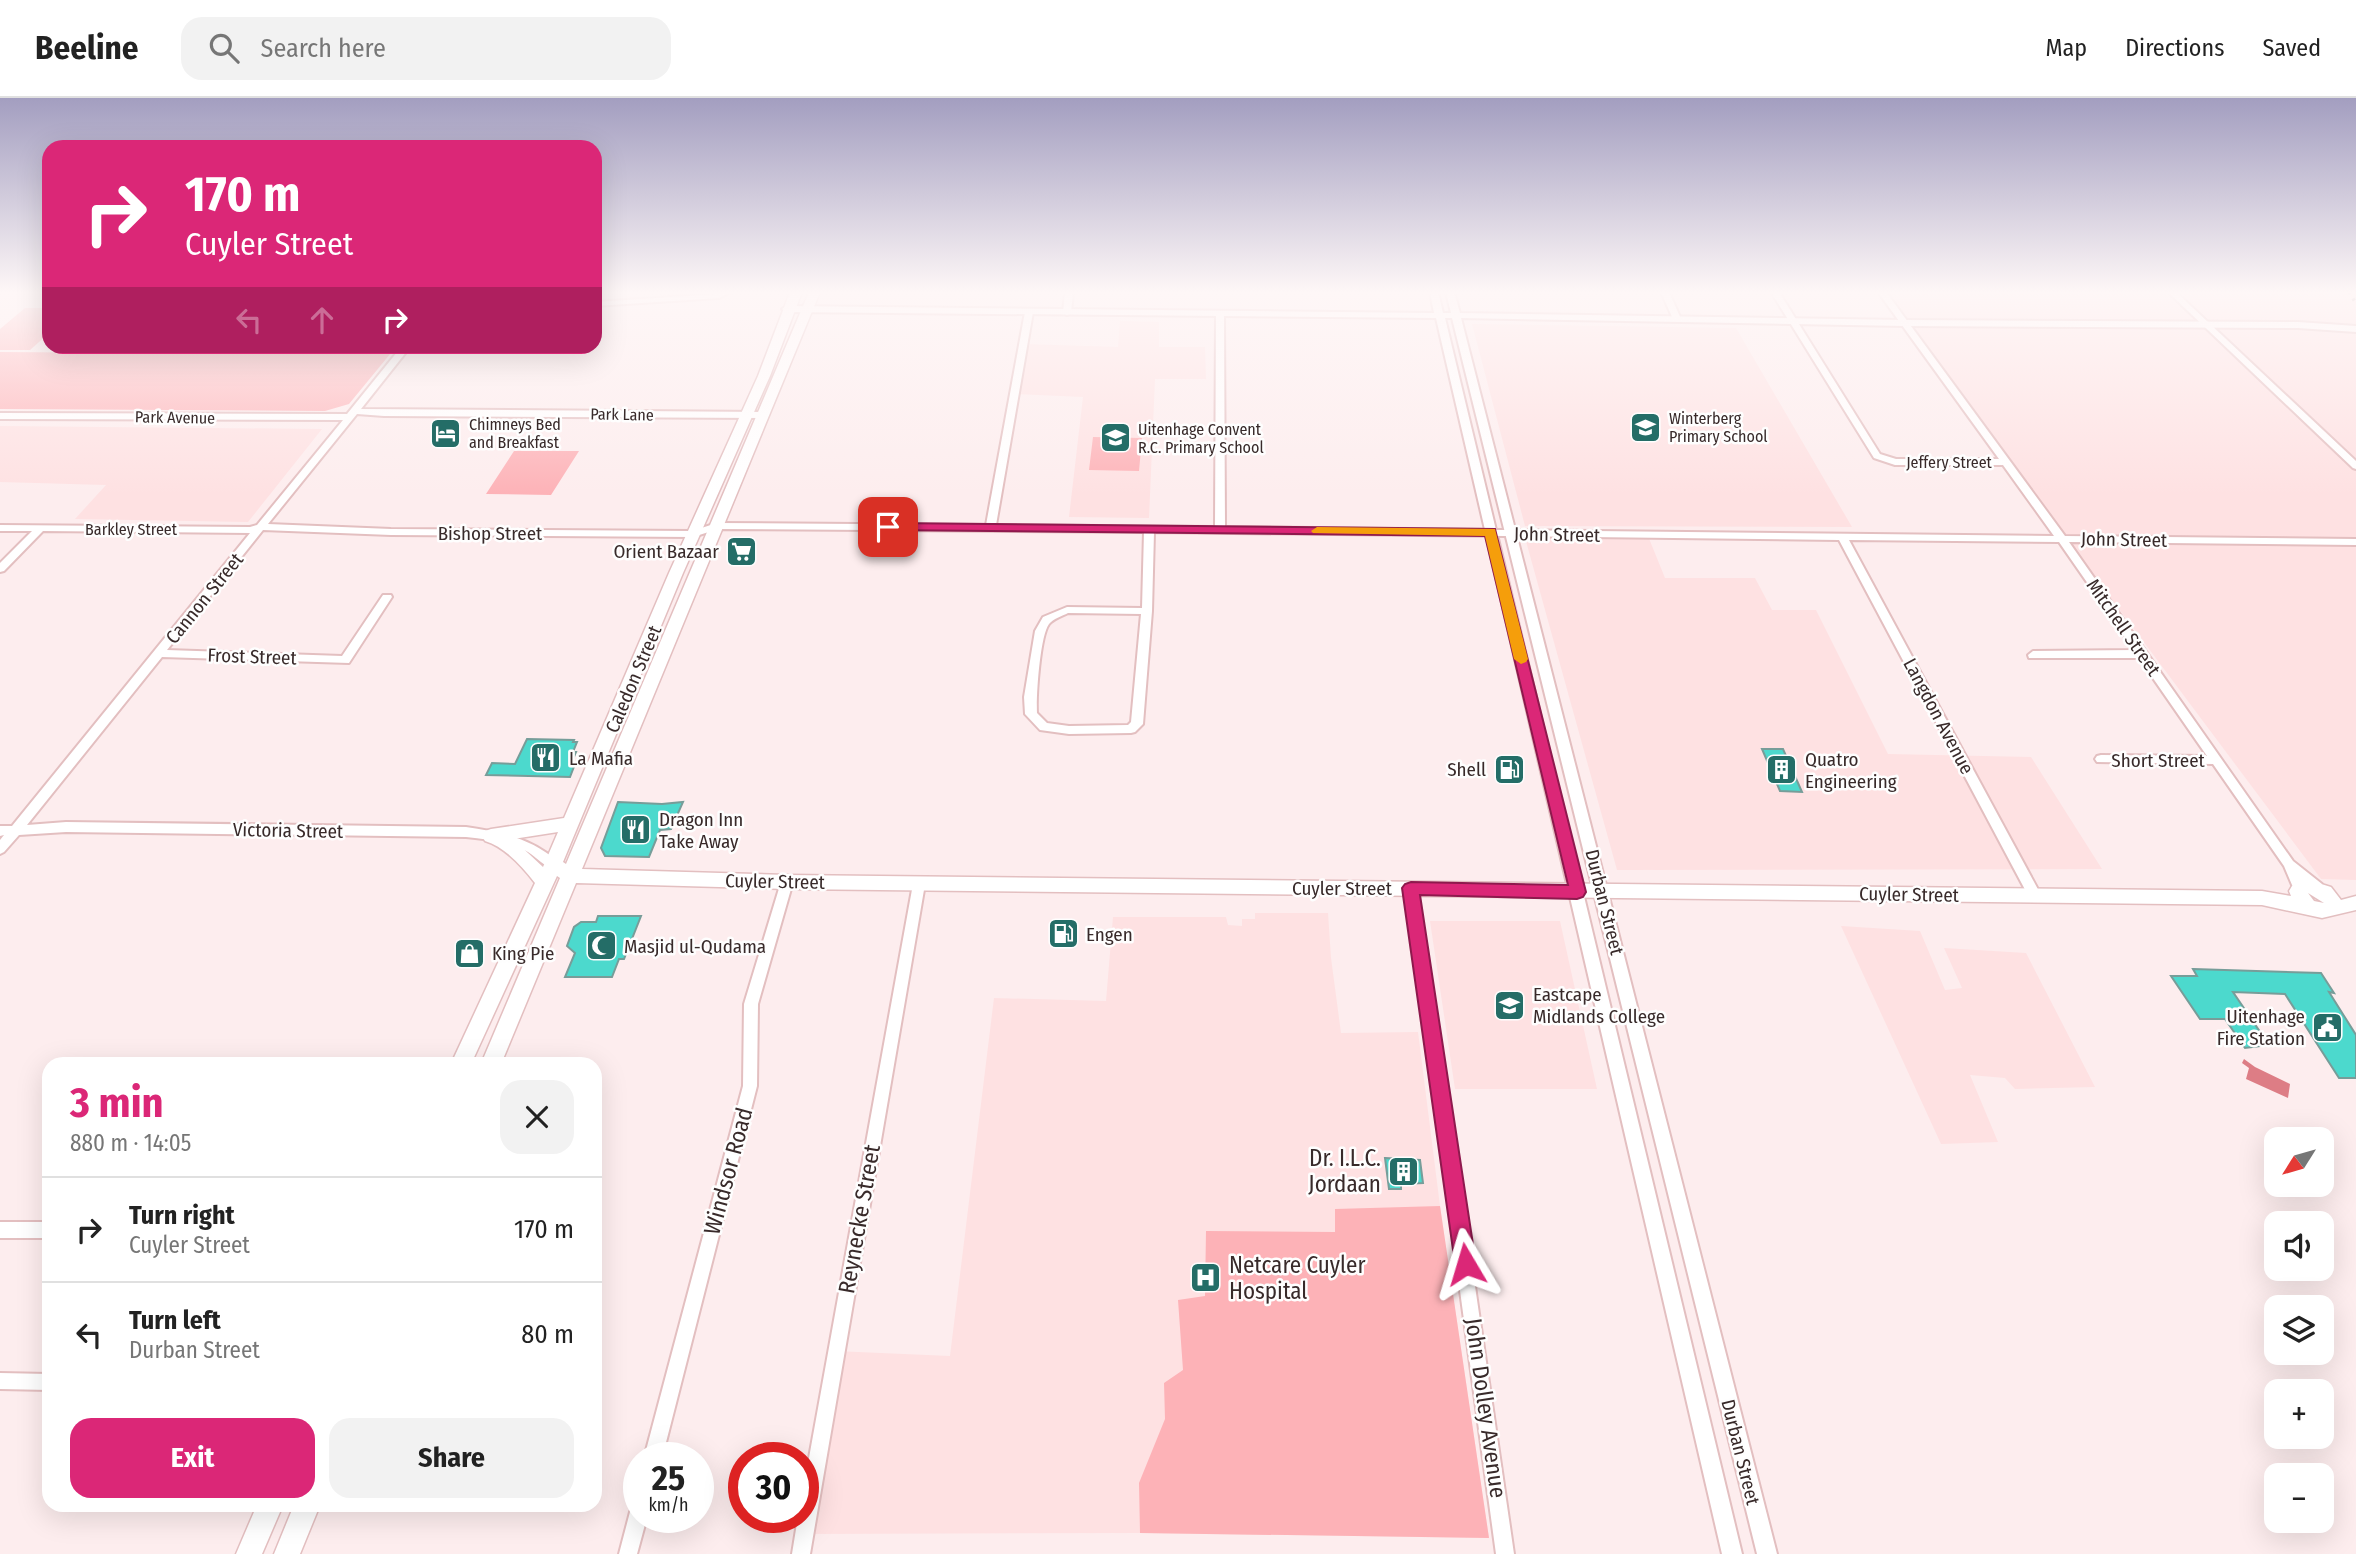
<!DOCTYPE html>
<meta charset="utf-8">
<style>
:root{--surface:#fff;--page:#f2f2f2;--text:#222;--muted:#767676;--line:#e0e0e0;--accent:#db2777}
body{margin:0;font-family:"Fira Sans Condensed",sans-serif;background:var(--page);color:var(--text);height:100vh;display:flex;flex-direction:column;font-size:26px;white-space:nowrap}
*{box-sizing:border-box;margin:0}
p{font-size:23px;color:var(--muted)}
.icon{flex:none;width:38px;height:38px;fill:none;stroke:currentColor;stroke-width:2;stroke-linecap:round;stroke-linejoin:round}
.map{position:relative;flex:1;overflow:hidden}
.side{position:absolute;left:42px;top:959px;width:560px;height:455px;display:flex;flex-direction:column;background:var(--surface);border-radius:21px;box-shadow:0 7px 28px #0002}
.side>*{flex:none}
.top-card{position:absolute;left:42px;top:42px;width:560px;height:214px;border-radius:21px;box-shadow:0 7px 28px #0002;background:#db2777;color:#fff;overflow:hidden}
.needle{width:46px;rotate:233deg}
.fabs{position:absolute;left:2264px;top:1029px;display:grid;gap:14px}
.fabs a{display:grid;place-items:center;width:70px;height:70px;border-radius:14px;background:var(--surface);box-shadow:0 7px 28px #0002;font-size:35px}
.speed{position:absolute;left:623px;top:1344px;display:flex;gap:14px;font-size:35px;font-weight:700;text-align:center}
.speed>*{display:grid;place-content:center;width:91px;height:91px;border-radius:50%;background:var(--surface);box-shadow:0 7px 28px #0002;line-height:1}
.speed small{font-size:18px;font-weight:400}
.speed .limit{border:10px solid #d22;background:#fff;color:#111}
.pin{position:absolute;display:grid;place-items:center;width:60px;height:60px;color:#fff;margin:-30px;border-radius:14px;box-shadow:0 4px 10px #0006}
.me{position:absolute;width:77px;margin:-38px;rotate:353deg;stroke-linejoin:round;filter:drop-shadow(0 0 5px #0008)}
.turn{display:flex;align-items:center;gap:24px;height:147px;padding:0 28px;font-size:32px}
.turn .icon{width:91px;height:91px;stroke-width:2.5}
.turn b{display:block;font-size:49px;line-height:60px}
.lanes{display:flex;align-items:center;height:66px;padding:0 28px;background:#0003;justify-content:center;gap:35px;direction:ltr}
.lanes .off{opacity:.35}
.round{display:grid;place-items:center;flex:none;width:74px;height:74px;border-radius:21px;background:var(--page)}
.overview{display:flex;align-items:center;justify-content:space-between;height:119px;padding:0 28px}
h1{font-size:42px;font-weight:700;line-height:52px;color:var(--accent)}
.action{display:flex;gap:14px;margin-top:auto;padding:14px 28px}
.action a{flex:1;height:80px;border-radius:21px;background:var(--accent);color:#fff;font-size:28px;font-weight:700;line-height:80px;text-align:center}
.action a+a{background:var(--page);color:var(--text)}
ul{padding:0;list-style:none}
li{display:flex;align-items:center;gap:21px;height:105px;padding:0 28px;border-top:2px solid var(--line)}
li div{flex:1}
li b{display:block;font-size:26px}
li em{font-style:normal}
header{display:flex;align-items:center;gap:42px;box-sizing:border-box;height:98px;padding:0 35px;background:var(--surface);border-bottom:2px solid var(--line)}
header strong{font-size:33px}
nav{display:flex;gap:38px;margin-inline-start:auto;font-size:24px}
.search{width:490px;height:63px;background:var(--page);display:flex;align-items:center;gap:18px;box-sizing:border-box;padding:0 24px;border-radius:21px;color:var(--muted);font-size:26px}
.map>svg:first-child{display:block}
</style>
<header>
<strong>Beeline</strong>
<div class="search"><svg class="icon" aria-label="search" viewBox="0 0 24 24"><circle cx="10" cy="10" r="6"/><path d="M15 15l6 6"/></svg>Search here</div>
<nav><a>Map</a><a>Directions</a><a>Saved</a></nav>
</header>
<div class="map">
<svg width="2356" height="1456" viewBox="0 0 2356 1456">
<rect width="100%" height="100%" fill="#fdedee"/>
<path fill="#fee1e2" d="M1882,194h474v588l-35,-1z
M1120,223l39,1v25h46l1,32h-51l-6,139 -80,-1 14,-120 -68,-3 8,-50 95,3z
M1472,226l264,4 116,199 -327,-1z
M0,328l322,3 -74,93 -173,-3 31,-34 -106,-3z
M1524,436l124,2 17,42h90l17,32h44l72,144 143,3 71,112 -485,1z
M1255,815h73l3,45 10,75 77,-1 22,174 49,332 -349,-5 -334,1 29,-183 115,5 44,-358 112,3 7,-84h113l2,8 14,1v-7h13z
M1430,823h130l37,168h-142z
M1841,828l79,5 25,59 17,-2 -18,-40 82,5 69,134 -80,2 -10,-11 -35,-3 28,67 -57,2z"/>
<path fill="#fdb2b7" d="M25,210h24v25l-19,17h-30v-21z
M149,248l246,2 -46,56 -24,7 -325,-2v-57l141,1z
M1093,339l49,1 -3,33 -50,-1z
M514,353h65l-28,44 -65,-1z
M1440,1108l49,332 -349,-5 -1,-50 26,-64 -1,-36 19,-13 -5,-70 27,-4 1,-65 129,1v-23z"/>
<path fill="#dd7d85" d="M2244,961l11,8 35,17 -2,14 -42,-19 3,-11 -7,-5z"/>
<path fill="#4cd9cd" stroke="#779d99" stroke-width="2" d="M527,641l47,1 -1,2h4l-4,10h3l-5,12h4l-5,13 -84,-2 6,-12 23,1z
M1762,651h21l19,43 -22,-1z
M618,704l44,2 21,-2 -12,27 -11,1 -11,27 -44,-1 -4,-8z
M598,818h43l-17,43h-5l-7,18h-47l10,-24 -8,-7 7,-19 7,-5h15z
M2193,871l128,4 13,20 -5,-1 27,43v43h-17l-54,-84 -52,-2 36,53 -24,3 -20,-29h-25l-29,-43h26z
M1385,1060l35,2 3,23 -22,1v5h-12z"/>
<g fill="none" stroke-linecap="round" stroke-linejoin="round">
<defs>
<path id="minor" d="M722,194h9l-12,6 -124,8v-4l122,-8z
M1065,194h8l-2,21 -4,2 -4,-2z
M1661,194h8l12,27 -1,2 -7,-2z
M1771,194h8l101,162 16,5h103l-121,-167h8l179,244 291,3v6l-287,-3 224,319 29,23 1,4 -1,4h-10l-7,-7 1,3 -1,4h-10l-11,-26 -71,-102 -116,-2 -2,-3 2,-3 4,-1 106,1 -68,-98h-110l-1,-3 5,-4 101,-1 -75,-108 -210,-2 192,355 -1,4h-10l-191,-359 -685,-8 -2,79 -9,113 -8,8 -4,1 -62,1 -29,-4 -15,-16 -1,-17 11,-66 8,-14 24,-10 75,1 2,-76 -426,-3 -25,8 -302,-2 -128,-5 -96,120 175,6 41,-61h8l1,2 -43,66 -187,-6 -135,168 39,-3 400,5c34,5 65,11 91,34l2,3 -2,3c-11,3 -19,-9 -29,-15 -19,-10 -41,-13 -62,-15l-400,-5 -47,3 -15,17 -4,2v-14l4,-5 -4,1v-10h12l238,-293 -207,-2 -39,40 -4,1v-9l32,-32h-32v-6l250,2 7,-2 86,-105 -343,-1v-6l347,1 55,-68h9l-50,63 403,3 4,3 -4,3 -380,-2 -27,-2 -89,110 123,5 301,2 25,-8 269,2 39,-213 4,-2 4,2 -37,213 219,2 1,-213 4,-2 4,2 1,213 829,9 -51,-71h-108l-21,-7zM1068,515l73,1 -10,108 -3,3 -59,1 -22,-3 -10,-10c-1,-17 3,-77 12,-89 4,-5 13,-8 19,-11z
M2168,194h8l180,169v8l-3,-1z
M787,779l4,1 2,4 -35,122 -1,82 -95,372h-18l99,-372 1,-82 37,-122 2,-4z
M919,781l5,1 1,4 -115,670h-18l6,-37h5v-26l110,-607 1,-4z
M1411,785l5,1 1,4 97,666h-18l-91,-666 1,-4z
M0,1124h49v16h-49z
M0,1275l49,1v16l-49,-1z
M639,1405v14h8l-10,37h-18l11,-42 3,-6z"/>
<path id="tertiary" d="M1430,194h8l5,21h8l-5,-21h8l6,21 445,7 393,2 58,4v6l-58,-4 -393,-2 -444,-8 316,1236h-20l-305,-1236h-7l297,1236h-20l-286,-1236 -649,-6 -5,-3 5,-3 647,7z"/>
<path id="secondary" d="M790,194h12l-32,84 -87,197 -120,289 3,2 243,-572h11l-238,577 205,6 1475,16 29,5 -2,-5 3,-5 13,-7 26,8 10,13 15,-4v14l-34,8 -60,-13 -1475,-16 -211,-6 -75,181h-20l79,-186 -3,-2 -86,188h-20l84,-181c-13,-17 -30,-36 -50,-42l-3,-5 3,-5 6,-2 73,-11 105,-245 89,-197zM558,734l-15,35 -30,-28zM2308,795l16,10 -10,-2z
M257,1407h26l-21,49h-26z
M294,1407h26l-20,49h-26z"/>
</defs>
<use href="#minor" stroke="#e3bfc0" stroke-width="4"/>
<use href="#tertiary" stroke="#e3bfc0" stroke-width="4"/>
<use href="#secondary" stroke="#e3bfc0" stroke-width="3"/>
<use href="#minor" fill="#fff" fill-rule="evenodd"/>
<use href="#tertiary" fill="#fff" fill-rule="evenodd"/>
<use href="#secondary" fill="#fff" fill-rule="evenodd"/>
<path stroke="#5a4c4c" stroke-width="3.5" stroke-dasharray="2.5 5" stroke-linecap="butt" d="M2349,194l7,11"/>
</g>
<linearGradient id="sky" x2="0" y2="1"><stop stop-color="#a39ec0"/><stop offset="0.49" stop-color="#fef7f7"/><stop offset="1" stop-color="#fef7f7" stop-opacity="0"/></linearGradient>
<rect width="2356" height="397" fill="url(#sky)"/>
<path fill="#db2777" stroke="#8e194d" stroke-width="2" d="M888,425l607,6 91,363 -3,5 -6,2 -157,-4 56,369 -3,7 -7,3 -8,-3 -3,-7 -53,-376 3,-4 6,-2 157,3 -83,-349 -601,-6 -2,-3z"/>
<path fill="#f59e0b" d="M1317,429l178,2 33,130 -2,3 -5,2 -7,-5 -29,-123 -172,-3 -2,-2z"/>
<defs>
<symbol id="school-square" viewBox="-11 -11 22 22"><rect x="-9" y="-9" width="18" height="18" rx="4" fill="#246d67" stroke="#fefefe"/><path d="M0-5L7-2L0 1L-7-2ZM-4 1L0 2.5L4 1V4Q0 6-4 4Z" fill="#fff"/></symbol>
<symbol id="hotel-square" viewBox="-11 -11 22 22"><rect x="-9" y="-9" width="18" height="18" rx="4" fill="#246d67" stroke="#fefefe"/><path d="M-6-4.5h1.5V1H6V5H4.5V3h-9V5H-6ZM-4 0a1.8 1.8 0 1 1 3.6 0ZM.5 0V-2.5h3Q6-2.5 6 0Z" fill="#fff"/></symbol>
<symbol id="supermarket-square" viewBox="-11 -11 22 22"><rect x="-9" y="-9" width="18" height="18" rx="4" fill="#246d67" stroke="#fefefe"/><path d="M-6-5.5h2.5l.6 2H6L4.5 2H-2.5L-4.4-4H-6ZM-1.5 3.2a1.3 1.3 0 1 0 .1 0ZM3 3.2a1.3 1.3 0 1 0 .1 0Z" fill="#fff"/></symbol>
<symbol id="restaurant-square" viewBox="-11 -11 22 22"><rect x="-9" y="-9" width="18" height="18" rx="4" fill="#246d67" stroke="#fefefe"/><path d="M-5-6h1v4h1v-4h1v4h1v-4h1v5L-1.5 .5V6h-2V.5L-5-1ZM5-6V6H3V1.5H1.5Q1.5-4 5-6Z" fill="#fff"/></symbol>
<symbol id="fuel-square" viewBox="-11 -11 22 22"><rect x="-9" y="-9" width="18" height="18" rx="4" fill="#246d67" stroke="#fefefe"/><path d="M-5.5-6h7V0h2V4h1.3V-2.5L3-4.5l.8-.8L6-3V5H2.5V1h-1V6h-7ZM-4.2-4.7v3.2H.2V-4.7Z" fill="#fff"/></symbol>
<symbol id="building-square" viewBox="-11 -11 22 22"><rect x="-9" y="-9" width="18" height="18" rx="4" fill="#246d67" stroke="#fefefe"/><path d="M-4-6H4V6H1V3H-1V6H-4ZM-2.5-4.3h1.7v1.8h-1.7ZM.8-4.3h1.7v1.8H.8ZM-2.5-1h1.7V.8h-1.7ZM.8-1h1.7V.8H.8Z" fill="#fff"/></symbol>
<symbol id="mosque-square" viewBox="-11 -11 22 22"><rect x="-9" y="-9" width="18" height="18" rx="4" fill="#246d67" stroke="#fefefe"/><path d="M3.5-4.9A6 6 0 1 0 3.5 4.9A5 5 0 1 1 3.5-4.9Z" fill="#fff"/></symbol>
<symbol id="shop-square" viewBox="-11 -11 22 22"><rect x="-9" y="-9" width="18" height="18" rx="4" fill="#246d67" stroke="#fefefe"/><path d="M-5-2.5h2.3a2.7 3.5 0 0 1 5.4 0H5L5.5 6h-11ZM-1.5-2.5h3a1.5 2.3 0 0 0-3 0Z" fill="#fff"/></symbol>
<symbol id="university-square" viewBox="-11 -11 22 22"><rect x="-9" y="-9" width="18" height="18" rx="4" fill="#246d67" stroke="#fefefe"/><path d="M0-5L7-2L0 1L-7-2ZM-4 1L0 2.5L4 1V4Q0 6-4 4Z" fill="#fff"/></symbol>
<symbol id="civic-square" viewBox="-11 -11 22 22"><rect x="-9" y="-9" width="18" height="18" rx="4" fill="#246d67" stroke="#fefefe"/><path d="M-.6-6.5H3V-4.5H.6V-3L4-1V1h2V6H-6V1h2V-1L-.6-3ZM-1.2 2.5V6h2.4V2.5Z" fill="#fff"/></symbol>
<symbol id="hospital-square" viewBox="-11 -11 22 22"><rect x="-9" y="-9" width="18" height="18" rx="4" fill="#246d67" stroke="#fefefe"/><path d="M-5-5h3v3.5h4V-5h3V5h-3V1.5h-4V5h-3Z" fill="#fff"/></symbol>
</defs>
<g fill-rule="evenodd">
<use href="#school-square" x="1628" y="312" width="35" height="35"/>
<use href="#hotel-square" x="428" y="318" width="35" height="35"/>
<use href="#school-square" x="1098" y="322" width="35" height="35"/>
<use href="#supermarket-square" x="724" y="436" width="35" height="35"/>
<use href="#restaurant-square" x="528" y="642" width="35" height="35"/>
<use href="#fuel-square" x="1492" y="654" width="35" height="35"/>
<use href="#building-square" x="1764" y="654" width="35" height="35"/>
<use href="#restaurant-square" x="618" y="714" width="35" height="35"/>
<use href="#fuel-square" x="1046" y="818" width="35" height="35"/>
<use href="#mosque-square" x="584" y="830" width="35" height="35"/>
<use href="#shop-square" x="452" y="838" width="35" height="35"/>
<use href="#university-square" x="1492" y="890" width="35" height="35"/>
<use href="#civic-square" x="2310" y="912" width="35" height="35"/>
<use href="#building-square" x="1386" y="1056" width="35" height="35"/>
<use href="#hospital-square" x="1188" y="1162" width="35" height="35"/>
</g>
<g text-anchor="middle" stroke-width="5" stroke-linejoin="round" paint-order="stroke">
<g font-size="16" fill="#382a2a" stroke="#fefefe">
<text transform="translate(622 316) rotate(1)" y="6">Park Lane</text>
<text transform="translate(175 319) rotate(1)" y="6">Park Avenue</text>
<text x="1949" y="370">Jeffery Street</text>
<text x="131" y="437">Barkley Street</text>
</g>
<g font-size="16" fill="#382a2a" stroke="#fefefe" text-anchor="start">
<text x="1669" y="326">Winterberg<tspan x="1669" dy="18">Primary School</tspan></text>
<text x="469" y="332">Chimneys Bed<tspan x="469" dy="18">and Breakfast</tspan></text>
<text x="1138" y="337">Uitenhage Convent<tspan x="1138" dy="18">R.C. Primary School</tspan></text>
</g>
<g font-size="19" fill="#382a2a" stroke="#fefefe">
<text x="490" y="442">Bishop Street</text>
<text transform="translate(1557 436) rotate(1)" y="7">John Street</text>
<text transform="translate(2124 441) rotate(1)" y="7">John Street</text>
<text transform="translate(204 500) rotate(-51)" y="7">Cannon Street</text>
<text transform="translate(2124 529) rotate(55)" y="7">Mitchell Street</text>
<text transform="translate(252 558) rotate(2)" y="7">Frost Street</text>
<text transform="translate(633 581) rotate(-67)" y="7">Caledon Street</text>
<text transform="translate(1939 618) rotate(62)" y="7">Langdon Avenue</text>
<text x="2158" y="669">Short Street</text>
<text transform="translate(288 732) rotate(1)" y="7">Victoria Street</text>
<text transform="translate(775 783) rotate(1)" y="7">Cuyler Street</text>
<text x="1342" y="797">Cuyler Street</text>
<text transform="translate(1909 796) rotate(1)" y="7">Cuyler Street</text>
<text transform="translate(1605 804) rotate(76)" y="7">Durban Street</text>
<text transform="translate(1741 1354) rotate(76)" y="7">Durban Street</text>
</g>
<g font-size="19" fill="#382a2a" stroke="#fefefe" text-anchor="start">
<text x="719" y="460" text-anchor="end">Orient Bazaar</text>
<text x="569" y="667">La Mafia</text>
<text x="1805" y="668">Quatro<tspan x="1805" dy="22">Engineering</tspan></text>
<text x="1486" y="678" text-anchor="end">Shell</text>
<text x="659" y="728">Dragon Inn<tspan x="659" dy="22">Take Away</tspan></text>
<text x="1086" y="843">Engen</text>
<text x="624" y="855">Masjid ul-Qudama</text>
<text x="492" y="862">King Pie</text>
<text x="1533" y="903">Eastcape<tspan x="1533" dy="22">Midlands College</tspan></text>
<text x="2305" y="925" text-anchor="end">Uitenhage<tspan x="2305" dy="22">Fire Station</tspan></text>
</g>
<g font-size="23" fill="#382a2a" stroke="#fefefe" text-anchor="end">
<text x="1381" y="1068">Dr. I.L.C.<tspan x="1381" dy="26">Jordaan</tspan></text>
<text x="1229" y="1175" text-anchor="start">Netcare Cuyler<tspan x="1229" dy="26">Hospital</tspan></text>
</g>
<g font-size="23" fill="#382a2a" stroke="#fefefe">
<text transform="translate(728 1073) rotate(-75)" y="8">Windsor Road</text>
<text transform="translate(859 1121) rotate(-80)" y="8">Reynecke Street</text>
<text transform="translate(1486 1310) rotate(82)" y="8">John Dolley Avenue</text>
</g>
</g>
</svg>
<div class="fabs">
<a><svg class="needle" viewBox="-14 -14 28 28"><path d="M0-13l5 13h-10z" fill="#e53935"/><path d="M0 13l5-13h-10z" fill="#767676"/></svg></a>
<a><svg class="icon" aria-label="sound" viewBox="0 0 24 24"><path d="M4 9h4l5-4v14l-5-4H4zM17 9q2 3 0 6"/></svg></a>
<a><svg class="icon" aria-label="layers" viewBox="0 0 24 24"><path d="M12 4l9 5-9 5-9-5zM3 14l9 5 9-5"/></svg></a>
<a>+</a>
<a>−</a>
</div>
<div class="speed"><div>25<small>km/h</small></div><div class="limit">30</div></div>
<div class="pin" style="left:888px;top:429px;background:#d93025"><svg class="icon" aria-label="arrive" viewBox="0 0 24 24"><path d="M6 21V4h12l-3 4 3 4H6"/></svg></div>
<svg class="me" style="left:1466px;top:1166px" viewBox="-20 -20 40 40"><path d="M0-17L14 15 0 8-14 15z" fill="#db2777" stroke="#fff" stroke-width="4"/></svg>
<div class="top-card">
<div class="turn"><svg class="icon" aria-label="right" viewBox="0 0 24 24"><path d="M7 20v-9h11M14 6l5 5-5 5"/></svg><div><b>170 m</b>Cuyler Street</div></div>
<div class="lanes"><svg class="icon off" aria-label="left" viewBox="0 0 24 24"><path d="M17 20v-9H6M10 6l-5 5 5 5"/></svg><svg class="icon off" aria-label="ahead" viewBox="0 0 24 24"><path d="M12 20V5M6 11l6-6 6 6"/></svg><svg class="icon" aria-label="right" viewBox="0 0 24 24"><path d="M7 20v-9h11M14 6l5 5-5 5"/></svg></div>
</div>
<section class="side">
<div class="overview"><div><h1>3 min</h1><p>880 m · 14:05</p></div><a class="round"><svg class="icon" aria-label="close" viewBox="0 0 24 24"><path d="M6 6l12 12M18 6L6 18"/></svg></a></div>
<ul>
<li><svg class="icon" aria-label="right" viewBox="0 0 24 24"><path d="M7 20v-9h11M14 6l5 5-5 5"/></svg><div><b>Turn right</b><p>Cuyler Street</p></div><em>170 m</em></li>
<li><svg class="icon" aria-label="left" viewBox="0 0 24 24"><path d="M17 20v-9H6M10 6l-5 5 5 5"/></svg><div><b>Turn left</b><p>Durban Street</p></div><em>80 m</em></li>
</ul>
<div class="action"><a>Exit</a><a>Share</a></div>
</section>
</div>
